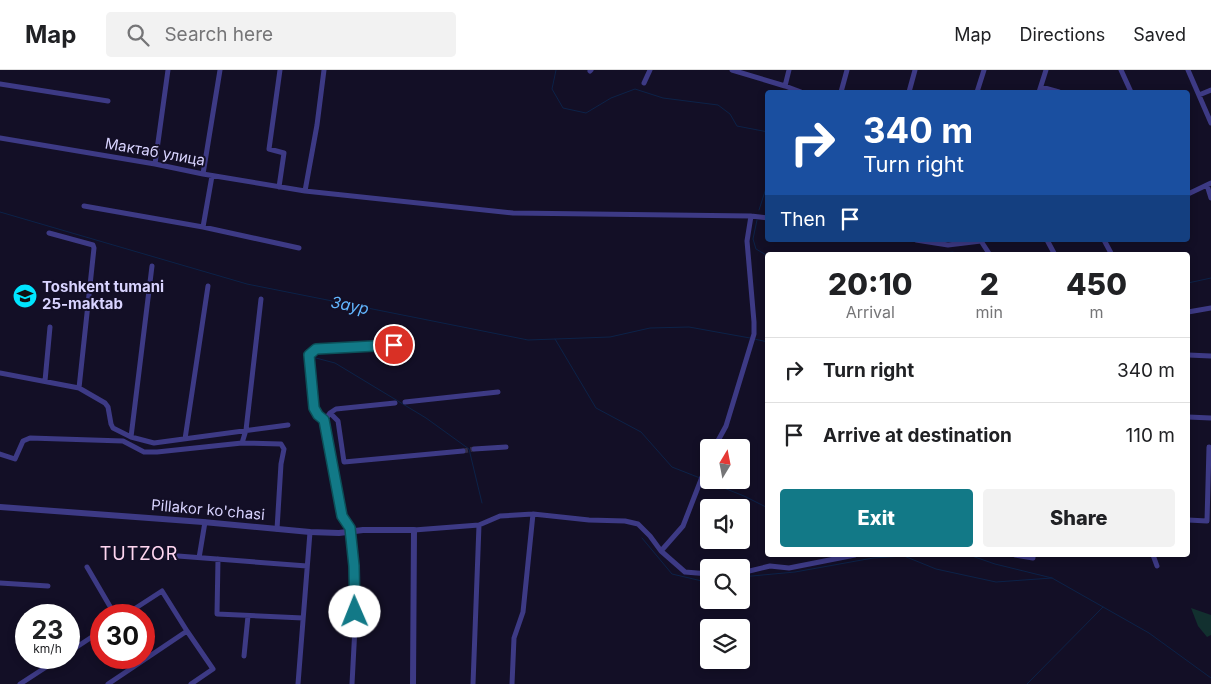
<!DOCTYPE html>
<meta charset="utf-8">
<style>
:root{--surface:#fff;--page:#f2f2f2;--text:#202124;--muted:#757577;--line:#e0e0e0;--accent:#127987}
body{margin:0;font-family:Inter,sans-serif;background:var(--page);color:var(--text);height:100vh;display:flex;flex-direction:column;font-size:19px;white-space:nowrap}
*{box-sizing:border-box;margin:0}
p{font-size:16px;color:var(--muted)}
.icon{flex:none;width:28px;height:28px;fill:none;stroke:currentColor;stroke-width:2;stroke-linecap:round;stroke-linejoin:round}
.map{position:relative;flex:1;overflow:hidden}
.drawer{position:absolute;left:765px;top:182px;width:425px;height:305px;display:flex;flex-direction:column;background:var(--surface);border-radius:5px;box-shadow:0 2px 8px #0003}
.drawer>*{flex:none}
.top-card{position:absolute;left:765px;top:20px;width:425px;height:152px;border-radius:5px;box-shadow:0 2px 8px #0003;background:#1a4fa0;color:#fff;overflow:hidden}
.needle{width:32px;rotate:10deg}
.controls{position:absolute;left:700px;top:369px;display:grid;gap:10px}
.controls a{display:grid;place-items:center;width:50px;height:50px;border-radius:5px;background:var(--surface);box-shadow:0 2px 8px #0003;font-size:25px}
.speed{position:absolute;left:15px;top:534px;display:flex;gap:10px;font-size:25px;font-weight:700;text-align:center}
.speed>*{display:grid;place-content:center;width:65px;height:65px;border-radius:50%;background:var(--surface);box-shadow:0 2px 8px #0003;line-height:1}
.speed small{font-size:12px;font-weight:400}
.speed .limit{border:8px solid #d22;background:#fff;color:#111}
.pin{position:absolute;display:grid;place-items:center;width:42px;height:42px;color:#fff;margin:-21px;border:2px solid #fff;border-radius:50%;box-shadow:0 1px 5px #0007}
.me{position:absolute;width:55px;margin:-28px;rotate:359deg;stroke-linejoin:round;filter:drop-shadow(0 0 4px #0008)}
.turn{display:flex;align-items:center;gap:18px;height:105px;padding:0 15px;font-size:22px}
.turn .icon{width:65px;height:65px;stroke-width:2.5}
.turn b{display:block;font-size:35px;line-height:42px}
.then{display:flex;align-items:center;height:48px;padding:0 15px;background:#0003;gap:10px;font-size:19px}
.eta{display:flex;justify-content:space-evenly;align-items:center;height:85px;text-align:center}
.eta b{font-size:30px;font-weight:800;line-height:35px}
.cta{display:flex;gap:10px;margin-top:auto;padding:10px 15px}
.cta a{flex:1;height:58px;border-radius:5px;background:var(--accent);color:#fff;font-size:20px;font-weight:800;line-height:58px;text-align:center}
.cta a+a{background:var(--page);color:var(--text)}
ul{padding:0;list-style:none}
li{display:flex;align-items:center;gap:15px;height:65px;padding:0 15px;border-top:1px solid var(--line)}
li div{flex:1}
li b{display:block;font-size:19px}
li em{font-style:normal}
header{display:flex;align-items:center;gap:30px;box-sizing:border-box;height:70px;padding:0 25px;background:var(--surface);border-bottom:1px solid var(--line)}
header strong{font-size:24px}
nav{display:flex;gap:28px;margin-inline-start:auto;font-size:18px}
.search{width:350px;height:45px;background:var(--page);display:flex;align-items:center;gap:12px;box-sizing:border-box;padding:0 18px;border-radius:5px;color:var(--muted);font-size:19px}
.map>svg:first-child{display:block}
</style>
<header>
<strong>Map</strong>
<div class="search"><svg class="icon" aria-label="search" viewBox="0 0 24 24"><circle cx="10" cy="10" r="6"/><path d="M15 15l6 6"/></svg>Search here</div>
<nav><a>Map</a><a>Directions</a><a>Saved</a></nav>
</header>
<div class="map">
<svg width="1211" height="614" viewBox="0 0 1211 614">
<rect width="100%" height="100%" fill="#130f26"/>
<path fill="#12302f" d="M1191,538l20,7v20l-4,2 -9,-11z"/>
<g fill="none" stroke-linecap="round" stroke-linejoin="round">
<path stroke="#0c2248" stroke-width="1" d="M556,0l-4,19 11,19 23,5 25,-15 24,-9 28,9 55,7 12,9 7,12 31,6
M759,140l9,-28
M0,142l247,72 281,56 82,-3 40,-9 39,-1 61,11
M757,150l-4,19 3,10 12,7
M926,185l27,-3 5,3
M1188,213l23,-5
M555,269l41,69 45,24 31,35 28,11
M754,269l14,3
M312,287l23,6 91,55 43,31 13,54
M704,410l40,16 24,12
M642,468l30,36 30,7h7
M969,485l26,9 57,14 97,55 62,45
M741,507l54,-5 78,-14 31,-2 32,13 60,13 56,-4
M1027,614l76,-77"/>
<path stroke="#312d47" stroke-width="5" stroke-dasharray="5 2.5" stroke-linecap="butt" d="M463,381l11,-2"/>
<path stroke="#3d3a85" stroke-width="5" d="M732,0l53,16 16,6
M1121,0l10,22
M1188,0l23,53
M590,1l1,-1
M644,13l6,-13
M0,14l108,17
M785,16l4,-16
M1041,17l18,5
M841,22l6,-22
M909,22l6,-22
M977,22l7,-22
M1039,22l7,-22
M1199,25l12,-5
M0,68l155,26 48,10 102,17 208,22 238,3 17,2
M155,94l13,-94
M203,104l17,-104
M1207,115l4,13
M279,117l5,-34 -15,-4 11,-79
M305,121l12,-66 7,-55
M1188,124l23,-11
M84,136l119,21 96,21
M203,157l9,-51
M49,163l44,12 1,3 -15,140
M916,170l32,5 33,-4 9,14
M1047,170l8,15
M1104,170l8,15
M1188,242l23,-4
M395,275l-79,4 -7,6 5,53 4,7 7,5 5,-7 6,-4 59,-6
M1188,285l23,1
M0,303l79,15 26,15 3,4 3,17 2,4 18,9 23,6 134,-18
M45,311l5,-54
M405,332l93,-10
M330,343l8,8 6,41 119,-11
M1188,347l23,1
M325,350l17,96 9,12 3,38 1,61 -3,57
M131,367l21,-171
M185,369l23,-153
M242,373l39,1 3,5 -3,15 -4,65
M714,378l12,-22 28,-92v-12l-7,-81 4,-25
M474,379l32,-2
M0,384l15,5 8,-18 7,-3 93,3 21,11h13l85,-9 4,-13 15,-131
M1188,450l19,1 2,-74
M414,460l65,-5 21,-9 33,-2 56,6 36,1 13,3 12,12 11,15 24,21 24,2
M661,481l22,-25 26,-67
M165,485l142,11
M1015,485l18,3v-3
M1153,485l4,11
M199,488l6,-36
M218,489l-1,55 86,4
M87,497l28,48
M741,503l29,-7 19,2 66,-13
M0,513l48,3
M125,545l37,-24 25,40 26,38 -22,15
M69,582l32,-21
M244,586l4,-40
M20,614l40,-26
M108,614l79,-53
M298,614l12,-152
M473,614l6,-159
M512,614l2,-46 9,-26 10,-98"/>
<path stroke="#3d3a85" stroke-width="6" d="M0,437l203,15 107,10 29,1 24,-3h51l-1,154"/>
</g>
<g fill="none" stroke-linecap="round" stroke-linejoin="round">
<defs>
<path id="route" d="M355,542l-1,-46 -4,-38 -8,-12 -18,-96 -6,-5 -4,-7 -5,-53 7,-6 78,-4"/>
</defs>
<use href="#route" stroke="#0c4f58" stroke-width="12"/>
<use href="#route" stroke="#127987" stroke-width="9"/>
</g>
<defs>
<symbol id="school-disc" viewBox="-11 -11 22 22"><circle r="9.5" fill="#00e5ff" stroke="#130f26"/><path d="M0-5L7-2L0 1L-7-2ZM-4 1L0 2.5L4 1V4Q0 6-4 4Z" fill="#111"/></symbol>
</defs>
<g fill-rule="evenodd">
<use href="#school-disc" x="11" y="212" width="28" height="28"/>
</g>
<g text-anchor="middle" stroke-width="4" stroke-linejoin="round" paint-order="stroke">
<g font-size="15" fill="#d9d4ff" stroke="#130f26">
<text transform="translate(155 82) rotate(10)" y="5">Мактаб улица</text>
<text transform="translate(208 440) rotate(5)" y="5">Pillakor ko'chasi</text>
</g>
<g font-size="15" font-weight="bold" fill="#d9d4ff" stroke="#130f26" text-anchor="start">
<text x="42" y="222">Toshkent tumani<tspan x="42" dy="17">25-maktab</tspan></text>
</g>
<g font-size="16" font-style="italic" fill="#62b6ff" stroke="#130f26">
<text transform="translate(350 235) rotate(11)" y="6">Заур</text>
</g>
<g font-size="18" letter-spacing="1" fill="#ffd6f0" stroke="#130f26">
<text x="139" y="490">TUTZOR</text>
</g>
</g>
</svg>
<div class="controls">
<a><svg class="needle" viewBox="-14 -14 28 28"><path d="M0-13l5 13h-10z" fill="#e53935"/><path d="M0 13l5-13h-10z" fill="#757577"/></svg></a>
<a><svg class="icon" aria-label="sound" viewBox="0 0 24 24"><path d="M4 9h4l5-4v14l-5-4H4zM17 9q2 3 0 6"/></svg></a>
<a><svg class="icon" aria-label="search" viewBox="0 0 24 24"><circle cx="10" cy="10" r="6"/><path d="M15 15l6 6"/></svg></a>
<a><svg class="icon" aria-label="layers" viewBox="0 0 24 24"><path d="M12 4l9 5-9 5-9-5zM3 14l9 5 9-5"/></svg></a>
</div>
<div class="speed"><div>23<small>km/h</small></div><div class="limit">30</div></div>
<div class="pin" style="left:394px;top:275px;background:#d93025"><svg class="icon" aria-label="arrive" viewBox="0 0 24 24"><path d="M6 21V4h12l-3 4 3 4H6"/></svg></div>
<svg class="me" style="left:355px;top:542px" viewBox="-20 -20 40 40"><circle r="19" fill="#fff"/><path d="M0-13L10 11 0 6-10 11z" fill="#127987"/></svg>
<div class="top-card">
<div class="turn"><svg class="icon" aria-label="right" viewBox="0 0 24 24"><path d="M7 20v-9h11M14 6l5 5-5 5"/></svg><div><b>340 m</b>Turn right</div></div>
<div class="then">Then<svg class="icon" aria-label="arrive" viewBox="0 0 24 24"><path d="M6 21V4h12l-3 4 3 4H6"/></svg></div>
</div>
<section class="drawer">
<div class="eta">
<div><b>20:10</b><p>Arrival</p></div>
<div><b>2</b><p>min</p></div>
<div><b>450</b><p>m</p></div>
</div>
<ul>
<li><svg class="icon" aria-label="right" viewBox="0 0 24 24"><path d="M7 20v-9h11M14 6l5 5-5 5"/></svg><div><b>Turn right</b></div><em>340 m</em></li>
<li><svg class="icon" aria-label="arrive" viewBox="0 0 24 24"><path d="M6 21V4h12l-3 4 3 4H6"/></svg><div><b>Arrive at destination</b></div><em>110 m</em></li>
</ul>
<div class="cta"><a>Exit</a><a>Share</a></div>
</section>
</div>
